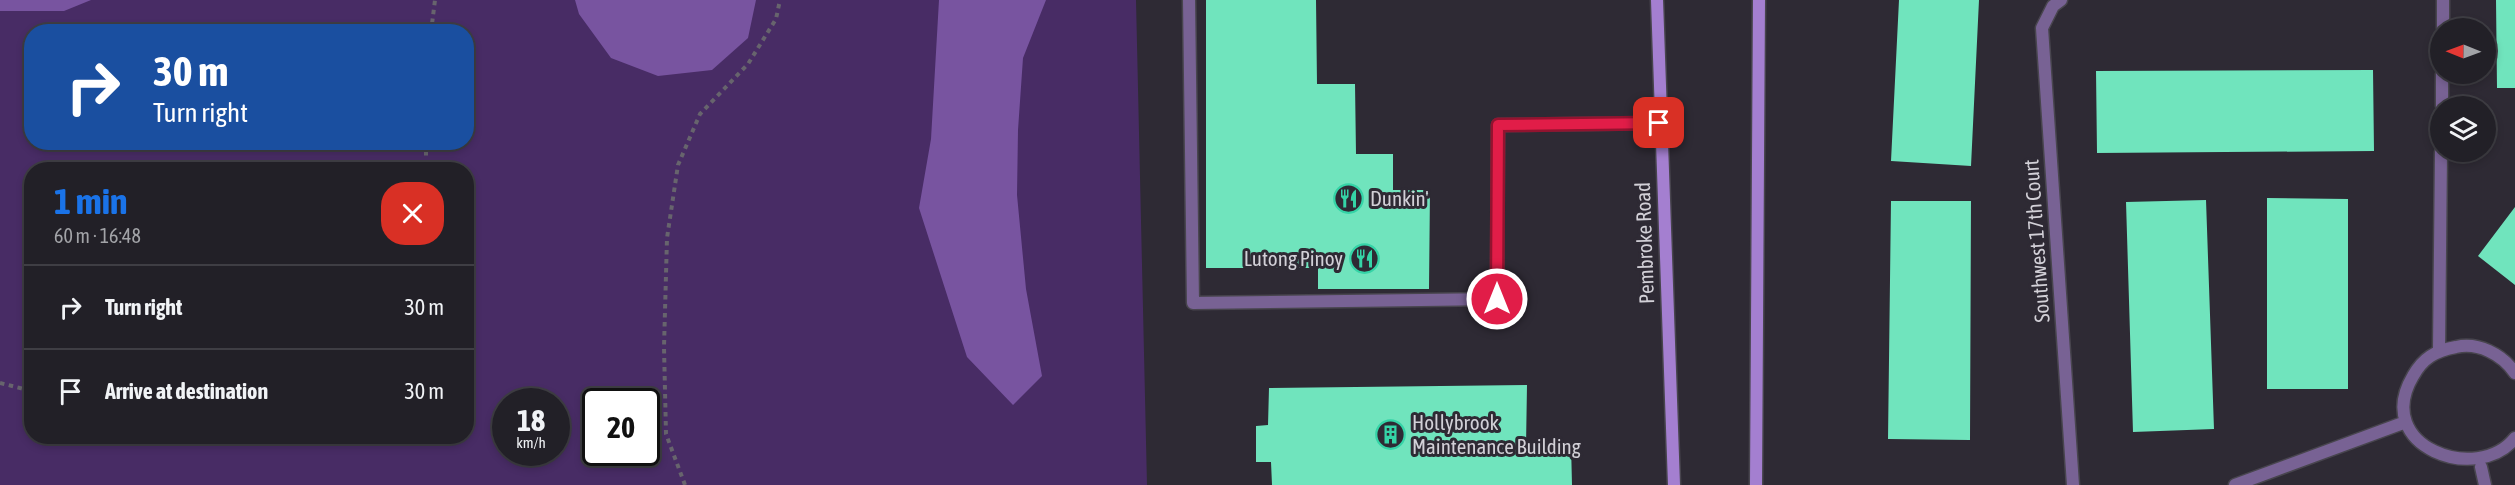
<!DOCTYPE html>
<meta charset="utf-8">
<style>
:root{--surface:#222027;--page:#2a282f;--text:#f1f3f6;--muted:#a2a3a7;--line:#3f3e44;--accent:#1a73e8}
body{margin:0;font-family:"Asap Condensed",sans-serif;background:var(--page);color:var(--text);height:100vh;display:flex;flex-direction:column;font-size:22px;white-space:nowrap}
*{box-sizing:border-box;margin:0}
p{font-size:20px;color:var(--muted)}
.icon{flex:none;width:33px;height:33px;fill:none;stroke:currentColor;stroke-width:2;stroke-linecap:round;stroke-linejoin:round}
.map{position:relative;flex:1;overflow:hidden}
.sheet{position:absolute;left:24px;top:162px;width:450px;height:282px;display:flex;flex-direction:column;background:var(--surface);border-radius:24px;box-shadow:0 3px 9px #0003,0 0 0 2px var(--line)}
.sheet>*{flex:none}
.banner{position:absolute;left:24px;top:24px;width:450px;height:126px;border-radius:24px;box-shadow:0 3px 9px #0003,0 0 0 2px var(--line);background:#1a4fa0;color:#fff;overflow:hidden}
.needle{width:39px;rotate:271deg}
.buttons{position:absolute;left:2430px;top:18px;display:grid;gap:12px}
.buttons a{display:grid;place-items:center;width:66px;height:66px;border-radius:50%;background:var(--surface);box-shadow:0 3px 9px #0003,0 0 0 2px var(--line);font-size:30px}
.speed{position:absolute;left:492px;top:388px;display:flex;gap:12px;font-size:30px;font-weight:700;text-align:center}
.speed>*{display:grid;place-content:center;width:78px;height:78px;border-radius:50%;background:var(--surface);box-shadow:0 3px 9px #0003,0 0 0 2px var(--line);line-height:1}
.speed small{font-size:15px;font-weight:400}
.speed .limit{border:3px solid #111;border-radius:9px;background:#fff;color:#111}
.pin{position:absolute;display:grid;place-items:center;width:51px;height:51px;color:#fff;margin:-26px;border-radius:12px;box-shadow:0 3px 9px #0006}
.me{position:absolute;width:66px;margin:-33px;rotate:0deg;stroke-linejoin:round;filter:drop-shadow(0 0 4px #0008)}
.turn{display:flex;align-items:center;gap:21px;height:126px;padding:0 30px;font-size:27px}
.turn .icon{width:78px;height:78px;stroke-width:2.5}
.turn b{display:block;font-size:42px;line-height:51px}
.round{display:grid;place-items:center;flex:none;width:63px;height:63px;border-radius:24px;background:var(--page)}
.summary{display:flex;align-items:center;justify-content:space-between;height:102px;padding:0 30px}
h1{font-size:36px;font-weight:700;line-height:45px;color:var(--accent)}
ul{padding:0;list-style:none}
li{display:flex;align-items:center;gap:18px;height:84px;padding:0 30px;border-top:2px solid var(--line)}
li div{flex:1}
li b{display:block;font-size:22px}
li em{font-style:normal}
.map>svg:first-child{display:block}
</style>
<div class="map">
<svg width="2515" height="485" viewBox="0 0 2515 485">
<rect width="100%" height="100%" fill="#2e2a34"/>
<path fill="#482c65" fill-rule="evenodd" d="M0,0h1136l11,485h-1147zM32,32h434v110h-434zM32,170h434v266h-434zM506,402h50v51h-50zM596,402h50v51h-50z"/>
<path fill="#7854a0" d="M0,0h91l-27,11h-64z
M575,0h181l-8,38 -36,32 -54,6 -47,-18 -32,-44z
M939,0h107l-23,58 -5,72 -1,65 9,94 16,87 -29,29 -46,-48 -48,-149 12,-69z"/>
<path fill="#70e4bd" d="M1206,0h110l1,84h38l1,70h37v36h37l-1,99h-111v-21h-112z
M1899,0h80l-8,166 -80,-5z
M2496,0h19v88h-18z
M2373,70l1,81 -277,2 -1,-82z
M2267,198l81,1v190h-81z
M2206,200l8,229 -81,3 -7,-230z
M1891,201h80l-1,239 -82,-1z
M2515,207v78l-37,-29z
M1527,385l-1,61 45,-2 1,41h-300l-1,-23h-15v-36l12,-1 1,-37z"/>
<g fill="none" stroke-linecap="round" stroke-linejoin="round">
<defs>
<path id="service" d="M1189,0l4,303 304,-4 1,-174 161,-2"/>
<path id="minor" d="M2061,0l-8,6 -11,22 31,457
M2443,28v-28
M2442,106v-32
M2439,350l2,-198
M2515,373c-13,-19 -37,-31 -59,-26 -21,4 -33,11 -43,29 -42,71 65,109 102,62
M2481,467l4,18
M2235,485l168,-62"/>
<path id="secondary" d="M1657,0l17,485
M1756,485l3,-485"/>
</defs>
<use href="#service" stroke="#48454e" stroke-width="15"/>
<use href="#minor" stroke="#48454e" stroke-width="15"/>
<use href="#secondary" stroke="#48454e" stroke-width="15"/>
<path stroke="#67646d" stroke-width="4" stroke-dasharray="4.5 4.5" stroke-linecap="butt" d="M431,32l4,-32
M426,142v28
M0,383l32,8
M685,485l-19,-51 -2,-87 3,-109 11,-73 22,-51 48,-50 28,-45 4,-19"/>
<use href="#service" stroke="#786294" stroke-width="12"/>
<use href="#minor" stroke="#786294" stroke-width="12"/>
<use href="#secondary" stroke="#a47fd0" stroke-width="12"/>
</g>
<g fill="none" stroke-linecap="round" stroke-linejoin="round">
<defs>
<path id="route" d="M1497,299l1,-174 161,-2"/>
</defs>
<use href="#route" stroke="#92132f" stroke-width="15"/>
<use href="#route" stroke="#e11d48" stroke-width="10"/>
</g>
<defs>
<symbol id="restaurant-ring" viewBox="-11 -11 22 22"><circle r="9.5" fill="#2e2a34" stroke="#35d4a7" stroke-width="1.5"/><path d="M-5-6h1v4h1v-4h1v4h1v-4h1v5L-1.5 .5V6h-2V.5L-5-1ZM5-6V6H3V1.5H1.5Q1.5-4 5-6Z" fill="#35d4a7"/></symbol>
<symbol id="building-ring" viewBox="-11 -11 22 22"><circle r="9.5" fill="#2e2a34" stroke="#35d4a7" stroke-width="1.5"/><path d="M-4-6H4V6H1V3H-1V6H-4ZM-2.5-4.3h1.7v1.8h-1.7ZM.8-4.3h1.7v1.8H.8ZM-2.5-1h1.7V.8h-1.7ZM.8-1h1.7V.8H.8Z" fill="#35d4a7"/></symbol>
</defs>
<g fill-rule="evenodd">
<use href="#restaurant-ring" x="1332" y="182" width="33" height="33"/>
<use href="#restaurant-ring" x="1348" y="242" width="33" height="33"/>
<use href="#building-ring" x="1374" y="418" width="33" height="33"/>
</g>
<g text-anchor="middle" stroke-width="6" stroke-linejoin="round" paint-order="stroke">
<g font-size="21" fill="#d2d0d7" stroke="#2e2a34" text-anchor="start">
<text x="1370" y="206">Dunkin'</text>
<text x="1343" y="266" text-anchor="end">Lutong Pinoy</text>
<text x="1412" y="430">Hollybrook<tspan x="1412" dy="24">Maintenance Building</tspan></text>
</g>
<g font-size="21" fill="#d2d0d7" stroke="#2e2a34">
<text transform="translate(2037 241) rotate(-94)" y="7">Southwest 17th Court</text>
<text transform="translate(1645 243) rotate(-92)" y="7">Pembroke Road</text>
</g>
</g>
</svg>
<div class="buttons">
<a><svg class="needle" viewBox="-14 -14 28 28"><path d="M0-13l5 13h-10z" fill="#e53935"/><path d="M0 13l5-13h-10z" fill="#a2a3a7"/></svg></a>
<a><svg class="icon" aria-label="layers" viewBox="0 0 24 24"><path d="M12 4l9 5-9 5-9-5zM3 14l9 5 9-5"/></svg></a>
</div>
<div class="speed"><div>18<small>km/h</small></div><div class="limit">20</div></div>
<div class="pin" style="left:1659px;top:123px;background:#d93025"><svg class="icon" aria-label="arrive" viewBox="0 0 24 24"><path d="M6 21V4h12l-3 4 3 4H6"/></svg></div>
<svg class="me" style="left:1497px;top:299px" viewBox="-20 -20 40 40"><circle r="17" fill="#e11d48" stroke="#fff" stroke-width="3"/><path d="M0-11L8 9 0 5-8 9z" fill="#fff"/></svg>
<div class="banner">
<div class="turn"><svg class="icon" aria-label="right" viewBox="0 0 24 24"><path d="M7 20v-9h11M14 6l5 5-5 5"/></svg><div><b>30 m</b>Turn right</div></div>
</div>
<section class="sheet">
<div class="summary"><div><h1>1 min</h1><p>60 m · 16:48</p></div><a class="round" style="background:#d93025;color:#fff"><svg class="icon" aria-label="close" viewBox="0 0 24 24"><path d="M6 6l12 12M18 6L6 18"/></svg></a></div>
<ul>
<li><svg class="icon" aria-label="right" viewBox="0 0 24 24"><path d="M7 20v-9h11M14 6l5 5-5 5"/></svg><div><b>Turn right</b></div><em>30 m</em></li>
<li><svg class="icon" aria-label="arrive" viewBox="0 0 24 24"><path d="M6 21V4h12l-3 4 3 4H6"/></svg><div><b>Arrive at destination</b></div><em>30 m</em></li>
</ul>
</section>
</div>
